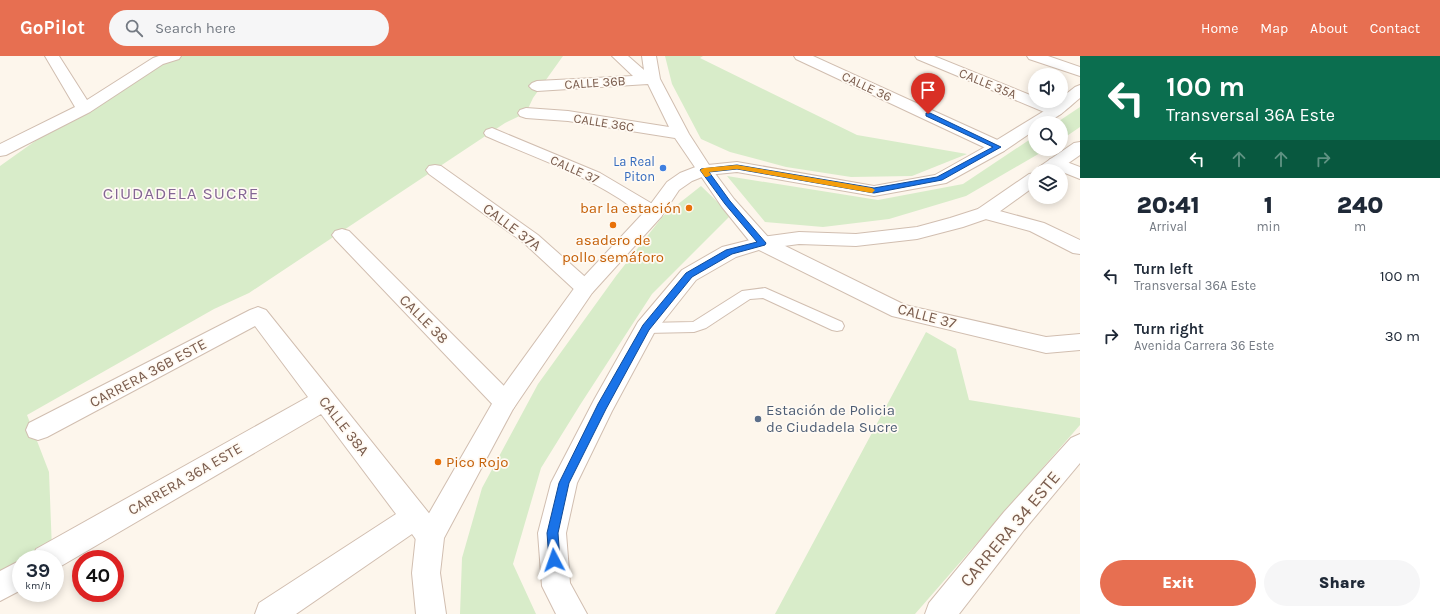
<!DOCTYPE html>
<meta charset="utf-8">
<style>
:root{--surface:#fff;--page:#f6f6f7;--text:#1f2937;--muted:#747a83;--accent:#e76f51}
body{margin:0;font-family:Karla,sans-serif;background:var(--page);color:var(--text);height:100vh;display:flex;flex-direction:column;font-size:15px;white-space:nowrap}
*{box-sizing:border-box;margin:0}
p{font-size:13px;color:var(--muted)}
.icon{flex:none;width:22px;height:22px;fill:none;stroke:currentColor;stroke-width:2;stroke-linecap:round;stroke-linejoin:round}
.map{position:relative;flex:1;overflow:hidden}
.sheet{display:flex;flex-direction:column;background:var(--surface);width:360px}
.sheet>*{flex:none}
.guide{background:#0b6e4f;color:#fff;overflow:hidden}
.fabs{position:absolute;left:1028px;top:12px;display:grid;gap:8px}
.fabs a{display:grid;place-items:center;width:40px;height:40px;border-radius:50%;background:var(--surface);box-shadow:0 2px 10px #0003;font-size:20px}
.speed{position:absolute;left:12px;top:494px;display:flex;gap:8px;font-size:20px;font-weight:700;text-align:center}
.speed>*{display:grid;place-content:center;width:52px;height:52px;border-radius:50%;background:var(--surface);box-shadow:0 2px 10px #0003;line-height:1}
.speed small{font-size:10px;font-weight:400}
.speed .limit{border:6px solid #d22;background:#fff;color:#111}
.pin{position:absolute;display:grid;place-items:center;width:34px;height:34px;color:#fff;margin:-41px -17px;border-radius:50% 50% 50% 0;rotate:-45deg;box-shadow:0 0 4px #0007}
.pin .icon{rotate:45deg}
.me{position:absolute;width:44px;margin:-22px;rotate:356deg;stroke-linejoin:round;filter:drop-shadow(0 0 3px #0008)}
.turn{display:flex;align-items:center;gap:14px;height:84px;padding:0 20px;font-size:18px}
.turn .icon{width:52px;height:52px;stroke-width:2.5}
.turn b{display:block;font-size:28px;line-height:34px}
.lanes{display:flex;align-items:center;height:38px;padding:0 20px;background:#0003;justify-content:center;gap:20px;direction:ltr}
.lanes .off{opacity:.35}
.eta{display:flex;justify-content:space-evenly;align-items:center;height:68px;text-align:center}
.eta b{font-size:24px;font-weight:800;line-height:28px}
.action{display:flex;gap:8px;margin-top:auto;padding:8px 20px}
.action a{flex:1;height:46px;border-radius:24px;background:var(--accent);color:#fff;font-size:16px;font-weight:800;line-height:46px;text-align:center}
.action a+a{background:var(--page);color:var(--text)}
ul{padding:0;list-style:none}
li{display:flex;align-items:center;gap:12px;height:60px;padding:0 20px}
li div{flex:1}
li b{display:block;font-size:15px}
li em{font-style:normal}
header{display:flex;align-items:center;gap:24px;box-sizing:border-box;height:56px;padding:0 20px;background:var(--accent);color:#fff}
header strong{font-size:19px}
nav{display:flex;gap:22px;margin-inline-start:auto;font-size:14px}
.search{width:280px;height:36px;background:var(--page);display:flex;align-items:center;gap:10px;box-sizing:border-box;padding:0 14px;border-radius:22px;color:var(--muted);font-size:15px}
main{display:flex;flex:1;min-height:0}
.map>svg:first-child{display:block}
</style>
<header>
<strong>GoPilot</strong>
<div class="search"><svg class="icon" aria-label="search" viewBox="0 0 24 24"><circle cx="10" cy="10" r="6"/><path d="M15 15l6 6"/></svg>Search here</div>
<nav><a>Home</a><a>Map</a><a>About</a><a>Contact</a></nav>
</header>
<main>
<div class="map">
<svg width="1080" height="558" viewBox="0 0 1080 558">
<rect width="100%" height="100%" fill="#fdf6ec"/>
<path fill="#d8ecc9" d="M155,0h408l-30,42 -7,15 -21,10 -256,170 -35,16 -187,106 22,57 3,78 -15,9h-16v9l-21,11v-413z
M665,0h38l-3,2 157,77 110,19 -55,22 -61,1 -65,-10 -56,-15 -29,-13 -29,-55z
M1080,51v20l-19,13v-17h-5z
M1035,80v13h12l-81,47 -77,23 -66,8 -58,-5 -38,-46 151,24 85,-16z
M701,130l30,29 -79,79 -72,111 -39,63 -28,96 23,50h-76l2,-56 20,-70 56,-104 78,-108 47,-60z
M926,276l30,17 13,51 111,18v7l-165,189h-140z"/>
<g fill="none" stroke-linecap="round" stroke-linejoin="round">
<defs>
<path id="service" d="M765,232l77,34 2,4 -2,4 -5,1 -5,-1 -69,-32 -13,1 -44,29 -12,4 -48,1 -5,-1 -2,-4 2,-4 5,-1 47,-1 49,-31z"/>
<path id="minor" d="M45,0h14l28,44 66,-42 6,-2h22l-2,3 -16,5 -73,48 -84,43 -6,1v-12l75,-37z
M612,0h16l16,14 -2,-14h14l4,23 29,55 22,34 23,31 35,39 136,67 141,32 34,-3v16l-34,3 -154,-37 -137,-68 -33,-41 -47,-69 -107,-17 -42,-3 -6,-2 -2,-3 2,-3 6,-2 42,3 101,16 -21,-43 -111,7 -5,-2 -3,-3 3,-3 5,-2 96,-5z
M794,0h19l191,87 2,4 -2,4 -6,1 -6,-1 -196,-92z
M915,0h19l101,41v4c9,0 22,2 28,10l-2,3 -6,2 -6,-2 -132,-55z
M1027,0h21l32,11v9l-51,-17z
M492,72l108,45 61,36 2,4 -2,4c-15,4 -29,-10 -41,-18 -41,-27 -89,-43 -134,-63l-2,-3 2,-3z
M1056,102l24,9v12l-30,-12 -3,-4 3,-4z
M435,109l6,1 97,69 54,48 3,5 -3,5 -7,2 -7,-2 -54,-50 -95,-69 -3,-4 3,-4z
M985,151l59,16 36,17v14l-7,-1 -43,-22 -52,-14 -2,-4 2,-4z
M342,173l7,2 164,164 4,7 -4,7 -8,3 -8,-3 -162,-170 -3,-4 3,-4z
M258,251l8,3 174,217 4,9 -4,9 -10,4 -10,-4 -8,-11 -116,80h-41l4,-11 137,-89 -75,-100 -265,155 -1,-10h-23l4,-10 272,-152 -53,-71 -208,111 -9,3 -9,-3 -3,-7 3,-7 221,-113z
M1080,378v29l-56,67 -65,84h-34l4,-11 75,-91 67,-74z
M21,504v30l-21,11v-30z"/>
<path id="tertiary" d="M1080,29v13c-15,12 -25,25 -45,25v7l-31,21 -58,32 -72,13 -137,-24 -30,3 -15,6 -13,9 -18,27 -69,76 -79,116 -69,129 -4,35 6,41h-30l-4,-41 4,-37 81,-141 81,-112 69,-74 20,-27 13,-9 18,-7 39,-4 137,24 61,-11 57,-32 57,-35 8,-7h4v-3l14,-11z
M1080,86v13l-23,16h-21l3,-4 35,-24z
M1035,117v13l-43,31 -29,10 -46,12 -61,7 -57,-2 -37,5 -26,8 -40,23 -42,53 -42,78 -35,72 -11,50 4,50 17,31h-31l-14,-28 -4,-53 13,-50 43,-83 44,-78 44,-52 40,-23 40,-10 37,-5 57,2 61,-7 33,-9 28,-9 51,-35z"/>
</defs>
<use href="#service" stroke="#d1beb0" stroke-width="2"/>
<use href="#minor" stroke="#d1beb0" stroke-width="2"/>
<use href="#tertiary" stroke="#d1beb0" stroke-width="2"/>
<use href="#service" fill="#fff" fill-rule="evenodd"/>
<use href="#minor" fill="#fff" fill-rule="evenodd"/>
<use href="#tertiary" fill="#fff" fill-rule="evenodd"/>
</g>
<path fill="#1a73e8" stroke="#114b97" d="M926,57h4l71,34 -59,33 -68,13 -137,-24 -28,3 21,29 36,42 -1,2 -33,9 -40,23 -43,53 -43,79 -37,74 -11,50 2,27 -1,3 -5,2 -4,-2 -1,-3 -2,-27 12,-50 39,-79 45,-79 43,-52 40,-23 31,-8 -32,-38 -25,-34 1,-1 36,-4 137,23 63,-11 56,-30 -67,-31z"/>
<path fill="#f59e0b" d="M737,109l135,23 3,2 -3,3 -135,-24 -28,3 2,3 -4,2h-2l-5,-7 4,-2z"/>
<circle fill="#3f7fe0" stroke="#fffaf3" stroke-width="1.5" cx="663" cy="112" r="4"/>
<g fill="#e8710a" stroke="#fffaf3" stroke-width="1.5">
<circle cx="689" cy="152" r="4"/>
<circle cx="613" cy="169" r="4"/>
<circle cx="438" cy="406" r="4"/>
</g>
<circle fill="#5c6f8a" stroke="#fffaf3" stroke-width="1.5" cx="758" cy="363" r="4"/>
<g text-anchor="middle" stroke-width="3.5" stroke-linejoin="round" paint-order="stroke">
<g font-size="13" fill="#7a5c4d" stroke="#fffaf3">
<text transform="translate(595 26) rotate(-4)" y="5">CALLE 36B</text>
<text transform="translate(988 27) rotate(22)" y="5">CALLE 35A</text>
<text transform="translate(867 30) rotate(25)" y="5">CALLE 36</text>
<text transform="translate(604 66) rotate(9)" y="5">CALLE 36C</text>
<text transform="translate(575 113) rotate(24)" y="5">CALLE 37</text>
</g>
<g font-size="13" fill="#366cbe" stroke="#fffaf3" text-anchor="end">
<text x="655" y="110">La Real<tspan x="655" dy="15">Piton</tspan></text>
</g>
<g font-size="15" fill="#c56008" stroke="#fffaf3" text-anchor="end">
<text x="681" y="157">bar la estación</text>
<text x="613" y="189" text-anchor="middle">asadero de<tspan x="613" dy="17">pollo semáforo</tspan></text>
<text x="446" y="411" text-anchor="start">Pico Rojo</text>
</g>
<g font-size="15" fill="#7a5c4d" stroke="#fffaf3">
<text transform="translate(512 171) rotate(37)" y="5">CALLE 37A</text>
<text transform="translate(927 260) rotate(15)" y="5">CALLE 37</text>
<text transform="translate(424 263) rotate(45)" y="5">CALLE 38</text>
<text transform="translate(148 317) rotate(-28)" y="5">CARRERA 36B ESTE</text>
<text transform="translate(344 370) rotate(52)" y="5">CALLE 38A</text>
<text transform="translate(185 423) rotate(-30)" y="5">CARRERA 36A ESTE</text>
</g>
<g font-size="15" fill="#4e5e75" stroke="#fffaf3" text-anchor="start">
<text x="766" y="359">Estación de Policia<tspan x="766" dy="17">de Ciudadela Sucre</tspan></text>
</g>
<g font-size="17" letter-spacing="1" fill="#846695" stroke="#fffaf3">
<text x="181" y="143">CIUDADELA SUCRE</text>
</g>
<g font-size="18" fill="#7a5c4d" stroke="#fffaf3">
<text transform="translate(1010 473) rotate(-50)" y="6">CARRERA 34 ESTE</text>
</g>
</g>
</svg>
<div class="fabs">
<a><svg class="icon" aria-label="sound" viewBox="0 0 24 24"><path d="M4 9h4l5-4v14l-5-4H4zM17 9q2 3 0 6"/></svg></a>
<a><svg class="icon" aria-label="search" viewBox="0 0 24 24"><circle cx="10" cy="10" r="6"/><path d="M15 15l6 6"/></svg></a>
<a><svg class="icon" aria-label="layers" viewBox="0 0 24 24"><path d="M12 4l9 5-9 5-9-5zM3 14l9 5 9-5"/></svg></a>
</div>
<div class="speed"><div>39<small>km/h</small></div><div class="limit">40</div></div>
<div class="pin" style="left:928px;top:58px;background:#d93025"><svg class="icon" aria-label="arrive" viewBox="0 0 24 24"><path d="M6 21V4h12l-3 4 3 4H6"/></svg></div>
<svg class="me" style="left:554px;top:504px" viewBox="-20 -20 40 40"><path d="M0-17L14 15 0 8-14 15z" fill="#1a73e8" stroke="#fff" stroke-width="4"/></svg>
</div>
<section class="sheet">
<div class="guide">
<div class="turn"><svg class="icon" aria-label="left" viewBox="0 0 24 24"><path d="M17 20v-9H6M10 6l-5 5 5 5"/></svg><div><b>100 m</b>Transversal 36A Este</div></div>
<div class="lanes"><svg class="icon" aria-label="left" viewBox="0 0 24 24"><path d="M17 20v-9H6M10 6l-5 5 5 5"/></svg><svg class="icon off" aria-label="ahead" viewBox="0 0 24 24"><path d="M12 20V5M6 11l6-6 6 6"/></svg><svg class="icon off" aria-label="ahead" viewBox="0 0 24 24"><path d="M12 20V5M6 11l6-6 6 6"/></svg><svg class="icon off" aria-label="right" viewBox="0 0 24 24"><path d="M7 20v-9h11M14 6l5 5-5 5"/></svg></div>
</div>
<div class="eta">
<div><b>20:41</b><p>Arrival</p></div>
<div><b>1</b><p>min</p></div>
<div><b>240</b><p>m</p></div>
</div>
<ul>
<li><svg class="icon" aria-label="left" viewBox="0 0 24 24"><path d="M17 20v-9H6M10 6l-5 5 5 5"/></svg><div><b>Turn left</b><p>Transversal 36A Este</p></div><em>100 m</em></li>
<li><svg class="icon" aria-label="right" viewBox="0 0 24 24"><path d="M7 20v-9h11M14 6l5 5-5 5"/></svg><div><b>Turn right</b><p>Avenida Carrera 36 Este</p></div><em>30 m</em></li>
</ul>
<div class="action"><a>Exit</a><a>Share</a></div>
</section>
</main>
